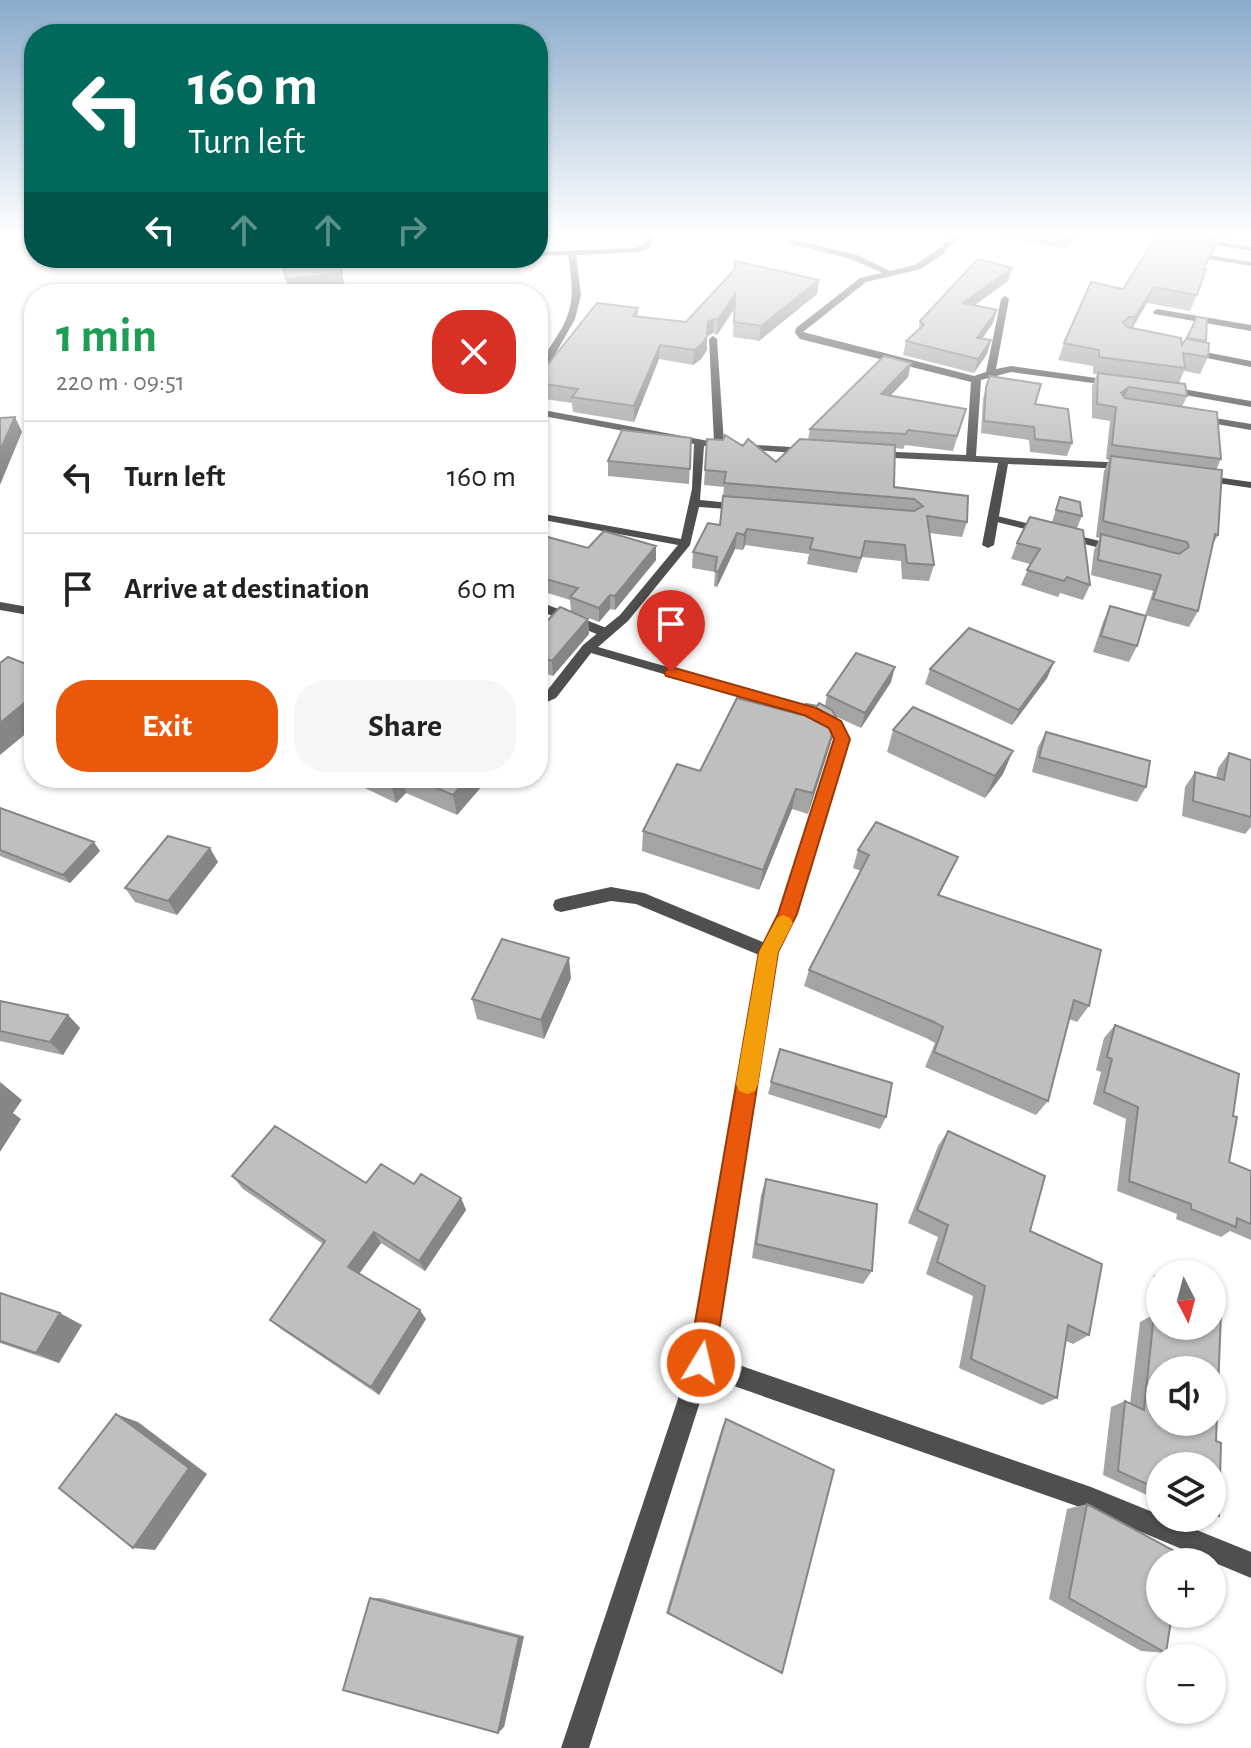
<!DOCTYPE html>
<meta charset="utf-8">
<style>
:root{--surface:#fff;--page:#f6f6f6;--text:#222;--muted:#767676;--line:#e0e0e0;--accent:#ea580c}
body{margin:0;font-family:"Alegreya Sans",sans-serif;background:var(--page);color:var(--text);height:100vh;display:flex;flex-direction:column;font-size:30px;white-space:nowrap}
*{box-sizing:border-box;margin:0}
p{font-size:26px;color:var(--muted)}
.icon{flex:none;width:44px;height:44px;fill:none;stroke:currentColor;stroke-width:2;stroke-linecap:round;stroke-linejoin:round}
.map{position:relative;flex:1;overflow:hidden}
.side{position:absolute;left:24px;top:284px;width:524px;height:504px;display:flex;flex-direction:column;background:var(--surface);border-radius:32px;box-shadow:0 2px 6px #0004}
.side>*{flex:none}
.guide{position:absolute;left:24px;top:24px;width:524px;height:244px;border-radius:32px;box-shadow:0 2px 6px #0004;background:#00695c;color:#fff;overflow:hidden}
.needle{width:52px;rotate:174deg}
.fabs{position:absolute;left:1146px;top:1260px;display:grid;gap:16px}
.fabs a{display:grid;place-items:center;width:80px;height:80px;border-radius:50%;background:var(--surface);box-shadow:0 2px 6px #0004;font-size:40px}
.pin{position:absolute;display:grid;place-items:center;width:68px;height:68px;color:#fff;margin:-82px -34px;border-radius:50% 50% 50% 0;rotate:-45deg;box-shadow:0 0 8px #0007}
.pin .icon{rotate:45deg}
.me{position:absolute;width:88px;margin:-44px;rotate:9deg;stroke-linejoin:round;filter:drop-shadow(0 0 6px #0008)}
.turn{display:flex;align-items:center;gap:28px;height:168px;padding:0 32px;font-size:36px}
.turn .icon{width:104px;height:104px;stroke-width:2.5}
.turn b{display:block;font-size:56px;line-height:68px}
.lanes{display:flex;align-items:center;height:76px;padding:0 32px;background:#0003;justify-content:center;gap:40px;direction:ltr}
.lanes .off{opacity:.35}
.round{display:grid;place-items:center;flex:none;width:84px;height:84px;border-radius:32px;background:var(--page)}
.summary{display:flex;align-items:center;justify-content:space-between;height:136px;padding:0 32px}
h1{font-size:48px;font-weight:600;line-height:60px;color:#1e9e55}
.button{display:flex;gap:16px;margin-top:auto;padding:16px 32px}
.button a{flex:1;height:92px;border-radius:32px;background:var(--accent);color:#fff;font-size:32px;font-weight:600;line-height:92px;text-align:center}
.button a+a{background:var(--page);color:var(--text)}
ul{padding:0;list-style:none}
li{display:flex;align-items:center;gap:24px;height:112px;padding:0 32px;border-top:2px solid var(--line)}
li div{flex:1}
li b{display:block;font-size:30px}
li em{font-style:normal}
.map>svg:first-child{display:block}
</style>
<div class="map">
<svg width="1251" height="1748" viewBox="0 0 1251 1748">
<rect width="100%" height="100%" fill="#fff"/>
<g fill="none" stroke-linecap="round" stroke-linejoin="round">
<path fill="#4f4f4f" fill-rule="evenodd" d="M791,239l66,16 37,18 -7,2 -36,-16 -63,-16z
M1203,254l48,8v4l-48,-8z
M1157,309l94,16v6l-97,-17 -1,-2z
M1190,349l61,12v6l-64,-13 -2,-2z
M1197,415l54,9v6l-58,-10v-4z
M993,515l127,31 2,2 -6,4 -127,-32 -2,-2z
M538,601l71,28 1,3 -1,3h-10l-61,-25z
M611,887l33,6 131,54 3,5 -3,5 -6,2 -133,-55 -25,-3 -50,11 -6,-2 -2,-5 2,-5 6,-2z"/>
<path fill="#4f4f4f" fill-rule="evenodd" d="M648,232h8l-6,15 -9,5 -65,3 5,40 -6,24 -32,57 -5,3c0,-23 21,-40 29,-62 8,-21 4,-40 1,-62l-30,1v-4l98,-4 8,-4z
M955,232h8l-20,22 -22,15 -55,13 -63,50 171,44 12,-4 15,-73 4,-3 4,3 -13,70 15,-3 107,15v4l-3,1 -104,-14 -30,8 -5,76 151,7 5,3 -5,3 -119,-5 -14,81 -6,3 -6,-3 16,-82 -124,-6 -5,-3 5,-3 92,4 5,-73 -171,-43 -5,-6 1,-5 64,-50 55,-13 22,-15z
M1143,232h20l88,15v4z
M713,336l4,3 7,104 83,5 5,3 -5,3 -103,-8 -4,54 41,4 6,3 -6,3 -42,-3 -9,38 -62,76 -30,26 217,62 26,13 8,17 -53,175 -18,38 -65,404 378,131 69,28v3h7l84,34v26l-160,-67 -383,-134 -119,371h-28l129,-385 70,-411 20,-38 55,-175 -5,-11 -25,-13 -214,-62 -35,45 -18,8v-10l8,-4 37,-47 37,-30 58,-70 -140,-26v-6l143,26 11,-50 2,-45 -156,-29v-6l176,33 -5,-103z
M1166,386l85,15v6l-88,-16 -2,-2z
M1201,475l50,7v6l-54,-8 -1,-2z
M0,602l34,6v8l-34,-6z"/>
</g>
<path fill="#a4a4a4" d="M992,232h88l-15,16h-5l-69,-14z
M1159,232h76l-4,9 -11,-2 -15,30 -8,26 -7,16 -43,-8 -15,25 50,17 15,-28 9,24 2,16 -8,17 -16,-3 -5,12 8,13 -5,11 39,52 -5,11 2,65 -6,11 -14,65 -9,16 -44,-12 8,-24 -62,-16 3,-25 6,-12 -4,-1 8,-66 5,-11 -3,-1 4,-38 -18,-3v-32l5,-12h-4v-8l-35,-6 6,-17 59,-54z
M735,269l84,11 -2,14 -58,47 -26,-4 1,-28 -17,26 -4,-2 -6,3v14l-6,9 -8,6 -34,-6 -25,63 -61,-10 -1,-9 -34,-5v-21l100,-69v8l48,6z
M1008,281l-34,24 23,5 -4,13 -11,16 9,1 -4,14 -13,19 -71,-18 3,-14 12,-10 2,-10z
M911,363l-3,14 -18,19 76,13 -13,42 -48,-6 -2,4 -8,-1 -1,39 73,35 -5,15 -33,-4 5,32 -5,16 -27,-2 -1,-18 -39,-4 -5,16 -50,-9 2,-10 -64,-9 -2,5 -8,-1 -18,38 -3,-1 1,-14 -23,-4 1,-16 27,-27 4,-38 -20,-2 3,-46 36,7 33,16 32,-22 2,-11z
M986,387l49,17 37,39 -5,13 -37,-4 -1,-12 -48,-7 2,-34z
M691,438l-2,46 -81,-8v-15z
M1060,497l22,19 -5,12 13,57 -7,15 -23,-7 -2,4 -37,-12 9,-21 -19,-5 6,-16 35,-21z
M538,543l50,5 68,12 -41,50 -5,-1 -11,13 -28,-11 -1,-11 -32,-10z
M1110,606l27,40 -8,16 -36,-10 10,-30z
M588,619l1,15 -36,42 -15,-5v-40z
M1054,662l-7,16 -35,47 -87,-41 5,-15z
M891,682l-30,46 -26,-12 2,3 -5,20 -24,75 -16,-5 -33,81 -117,-39 1,-20 57,-60 117,-65h8l2,-11z
M893,730l110,44 -18,24 -98,-46z
M1046,732l100,55 -9,15 -105,-30 6,-25z
M1229,753l22,7v67l-6,7 -63,-18 3,-29 10,-15 21,6 2,-10z
M316,778h173l-32,37 -51,-22 -10,10 -52,-25 -6,7z
M0,808l100,43 -30,32 -70,-27z
M858,850l92,24 -11,21 150,111 -12,16 -8,-3 -21,82 -12,14 -111,-48 10,-24 -9,-5 -122,-52 5,-16 52,-99 -8,-3z
M218,862l-41,53 -42,-13 -10,-14z
M571,978l-27,61 -67,-20 -5,-20z
M0,1001l68,14 12,13 -17,27 -63,-14z
M1115,1025l118,91 -4,46 22,9v69l-21,-9 -9,6 -45,-18 1,-5 -60,-23 9,-72 -33,-15 8,-32 -5,-2 8,-32z
M780,1049l106,68 -6,12 -112,-35z
M948,1131l82,100 59,104 -16,9 -7,-3 -9,57 -15,7 -83,-37 14,-72 -47,-22 12,-37 -30,-14 30,-77z
M232,1176l134,7 48,1 47,14 5,12 -41,61 -44,-28 -22,30 67,46 -47,76 -98,-66 -11,-9 53,-76 -80,-55z
M766,1179l106,92 -9,13 -111,-26 9,-63z
M1167,1267l19,7h-26v52l56,115 3,75 -7,1v-51h-52v35l-57,-26 8,-68 14,-6 5,3 10,-82 11,-6 2,-40z
M0,1293l82,32 -23,38 -59,-20z
M726,1419l56,254 -116,-60 56,-186z
M1087,1504l79,149 -25,-2 -92,-52 18,-90z
M370,1598h11l143,38 -20,91z"/>
<path fill="#868686" d="M1071,232h9l-15,16 5,-14z
M1012,268l-4,13 -48,35 3,-13z
M342,273l4,20 -13,1h-43l-4,-15z
M819,280l-2,14 -58,47 2,-15z
M1154,287l-7,16 -18,31 6,-17z
M735,294l-1,15 -17,26 1,-15z
M543,310l1,14 -6,24v-18z
M997,310l-4,13 -20,28 4,-13z
M714,319l-1,14 -6,3v14l-6,9 -8,6 1,-15 14,-28z
M991,340l-4,14 -13,19 4,-14z
M660,345l-1,14 -25,63v-16z
M911,363l-3,14 -30,32 3,-15z
M1129,387l-6,14 -2,-8z
M15,417l7,15 -22,53v-34z
M747,529l-2,16 -2,5 1,-15z
M737,533l-2,16 -18,38 1,-15z
M656,546v14l-41,50v-14z
M610,595v14l-11,13v-14z
M588,619l1,15 -36,42 -1,-15z
M1054,662l-7,16 -35,47 7,-15z
M895,667l-4,15 -30,46 4,-15z
M34,695v32l-34,28v-32z
M837,719l-5,20 -24,75 5,-21z
M1013,751l-10,23 -18,24 10,-22z
M335,778h9l-6,7z
M396,778h7l3,15 -10,10 -5,-20z
M468,778h21l-32,37 -4,-20z
M796,789l-4,20 -33,81 4,-20z
M94,842l6,9 -30,32 -7,-8z
M210,848l8,14 -41,53 -9,-14z
M958,857l-8,17 -20,38 8,-17z
M569,958l2,20 -27,61 -3,-19z
M68,1015l12,13 -17,27 -13,-13z
M0,1082l22,18 -9,13 8,6 -21,33z
M461,1198l5,12 -41,61 -6,-10z
M374,1232l7,11 -24,34 -9,-10z
M420,1310l6,9 -47,76 -8,-8z
M60,1313l22,12 -23,38 -23,-10z
M116,1414l22,8 69,52 -52,76 -22,-2z
M524,1636l-20,91 -6,6 21,-96z"/>
<path fill="#bfbfbf" stroke="#868686" stroke-width="2" fill-rule="evenodd" d="M1159,232l64,1 -3,4 -10,-1 -3,3v5l8,2 -12,23h3l-9,26 -43,-8 -19,30h-6l-6,5 4,5 54,11 1,7 4,-6 23,4 -1,14 -25,-4 2,15 -86,-11v-7l-35,-7 27,-61 32,7z
M282,258h56l4,15 -56,6z
M978,259l34,9 -49,35 34,7 -20,28 14,2 -13,19 -72,-18 18,-16 -4,-4z
M735,261l84,19 -58,46 -27,-4 1,-28 -17,26 -4,-1 -6,3 -1,14 -5,8 -8,6 -34,-5 -26,61 -62,-9 6,-8 -40,-6v-6l59,-74 41,5 -5,8 53,6 49,-53z
M538,310h5l-5,20z
M1197,317l10,2 -1,22 -19,-3z
M884,356l27,7 -30,31 85,15 -9,27 -49,-6 -2,4 -96,-5z
M1098,373l87,11 2,12 -58,-9 -8,6 4,5 92,14 4,47 -109,-14 4,-38 -19,-3z
M990,376l51,8 -6,20 33,5 4,34 -37,-4 -1,-12 -50,-6 2,-34z
M15,417l-15,34v-33z
M622,430l69,8 -1,31 -82,-8z
M725,435l18,11 5,-7 28,23 24,-23 95,6 -1,42 74,9 -1,26 -40,-6 7,49 -27,-2 -2,-18 -40,-4 -4,17 -51,-9 3,-11 -66,-9 -3,6 -7,-2 -19,39 -3,-1 2,-14 -24,-5 15,-29 12,2 3,-29 191,15 9,-5 -9,-7 -190,-16 2,-11 -21,-2 2,-31 16,1z
M1111,456l111,14 -4,65 -3,-1 -17,77 -45,-12 8,-24 -63,-15 3,-26 78,20 10,-7 -2,-5 -84,-21z
M1060,497l20,5 2,14 -26,-6z
M1030,517l53,13 7,55 -23,-8 -3,4 -37,-11 13,-21 -23,-6z
M604,531l52,15 -41,50 -5,-1 -11,13 -29,-11 8,-9 -40,-11v-34l6,-7 44,12z
M1110,606l36,10 -9,30 -36,-10z
M560,607l28,12 -36,42 -14,-5v-25z
M969,628l85,34 -35,48 -89,-41z
M856,653l39,14 -30,46 -38,-18z
M8,657l26,10v28l-34,28v-60z
M737,698l65,17 4,-11 11,2 2,-3 13,7 5,9 -24,74 -17,-4 -33,81 -120,-39 34,-67 23,7z
M913,707l100,44 -18,25 -102,-46z
M1046,732l104,29 -4,26 -107,-30z
M1229,753l22,7v57l-58,-16 2,-29 29,8z
M380,778h16l-5,5z
M413,778h55l-15,17z
M0,808l94,34 -31,33 -63,-25z
M876,822l82,35 -20,38 163,55 -12,56 -15,-6 -26,101 -114,-49 9,-25 -9,-5 -125,-52 60,-115 -11,-5z
M168,836l42,12 -42,53 -43,-13z
M502,939l67,19 -28,62 -69,-21z
M0,1001l68,14 -18,27 -50,-11z
M1115,1025l124,49 -6,42 4,1 -8,45 22,9v53l-14,-6 -1,9 -45,-18v-5l-62,-23 9,-74 -34,-15 8,-33 -5,-2z
M780,1049l112,34 -6,34 -115,-35z
M275,1126l91,57 15,-19 33,20 7,-10 40,24 -42,63 -45,-29 -26,35 72,43 -49,77 -101,-67 55,-79 -93,-65z
M948,1131l97,45 -15,55 72,33 -13,71 -21,-10 -11,73 -86,-39 14,-73 -48,-24 11,-37 -31,-15z
M766,1179l111,25 -5,67 -116,-27z
M1167,1267l19,7h-19z
M1212,1284l10,4 -6,153 5,2 -2,73 -7,-3v-47h-52v24l-42,-19 7,-70 19,9 10,-96 6,2v10h52zM1160,1370h52v52h-52z
M0,1293l60,20 -24,40 -36,-12z
M116,1414l73,54 -56,80 -74,-60z
M726,1419l108,51 -52,203 -114,-60z
M1087,1504l93,50 -1,8h-19v52h12l-6,39 -97,-55z
M370,1598l149,39 -21,96 -155,-43z"/>
<linearGradient id="sky" x2="0" y2="1"><stop stop-color="#8aabca"/><stop offset="0.49" stop-color="#fff"/><stop offset="1" stop-color="#fff" stop-opacity="0"/></linearGradient>
<rect width="1251" height="477" fill="url(#sky)"/>
<path fill="#ea580c" stroke="#983908" stroke-width="2" d="M671,667l145,41 25,13 9,18 -53,175 -19,38 -64,411 -4,9 -9,4 -9,-4 -4,-9 71,-411 19,-38 56,-175 -5,-11 -25,-13 -138,-39 -2,-4z"/>
<path fill="#f59e0b" d="M783,915l7,3 3,5 -15,29 -20,132 -3,7 -8,3 -8,-3 -3,-7 23,-132 18,-34z"/>
</svg>
<div class="fabs">
<a><svg class="needle" viewBox="-14 -14 28 28"><path d="M0-13l5 13h-10z" fill="#e53935"/><path d="M0 13l5-13h-10z" fill="#767676"/></svg></a>
<a><svg class="icon" aria-label="sound" viewBox="0 0 24 24"><path d="M4 9h4l5-4v14l-5-4H4zM17 9q2 3 0 6"/></svg></a>
<a><svg class="icon" aria-label="layers" viewBox="0 0 24 24"><path d="M12 4l9 5-9 5-9-5zM3 14l9 5 9-5"/></svg></a>
<a>+</a>
<a>−</a>
</div>
<div class="pin" style="left:671px;top:672px;background:#d93025"><svg class="icon" aria-label="arrive" viewBox="0 0 24 24"><path d="M6 21V4h12l-3 4 3 4H6"/></svg></div>
<svg class="me" style="left:701px;top:1363px" viewBox="-20 -20 40 40"><circle r="17" fill="#ea580c" stroke="#fff" stroke-width="3"/><path d="M0-11L8 9 0 5-8 9z" fill="#fff"/></svg>
<div class="guide">
<div class="turn"><svg class="icon" aria-label="left" viewBox="0 0 24 24"><path d="M17 20v-9H6M10 6l-5 5 5 5"/></svg><div><b>160 m</b>Turn left</div></div>
<div class="lanes"><svg class="icon" aria-label="left" viewBox="0 0 24 24"><path d="M17 20v-9H6M10 6l-5 5 5 5"/></svg><svg class="icon off" aria-label="ahead" viewBox="0 0 24 24"><path d="M12 20V5M6 11l6-6 6 6"/></svg><svg class="icon off" aria-label="ahead" viewBox="0 0 24 24"><path d="M12 20V5M6 11l6-6 6 6"/></svg><svg class="icon off" aria-label="right" viewBox="0 0 24 24"><path d="M7 20v-9h11M14 6l5 5-5 5"/></svg></div>
</div>
<section class="side">
<div class="summary"><div><h1>1 min</h1><p>220 m · 09:51</p></div><a class="round" style="background:#d93025;color:#fff"><svg class="icon" aria-label="close" viewBox="0 0 24 24"><path d="M6 6l12 12M18 6L6 18"/></svg></a></div>
<ul>
<li><svg class="icon" aria-label="left" viewBox="0 0 24 24"><path d="M17 20v-9H6M10 6l-5 5 5 5"/></svg><div><b>Turn left</b></div><em>160 m</em></li>
<li><svg class="icon" aria-label="arrive" viewBox="0 0 24 24"><path d="M6 21V4h12l-3 4 3 4H6"/></svg><div><b>Arrive at destination</b></div><em>60 m</em></li>
</ul>
<div class="button"><a>Exit</a><a>Share</a></div>
</section>
</div>
